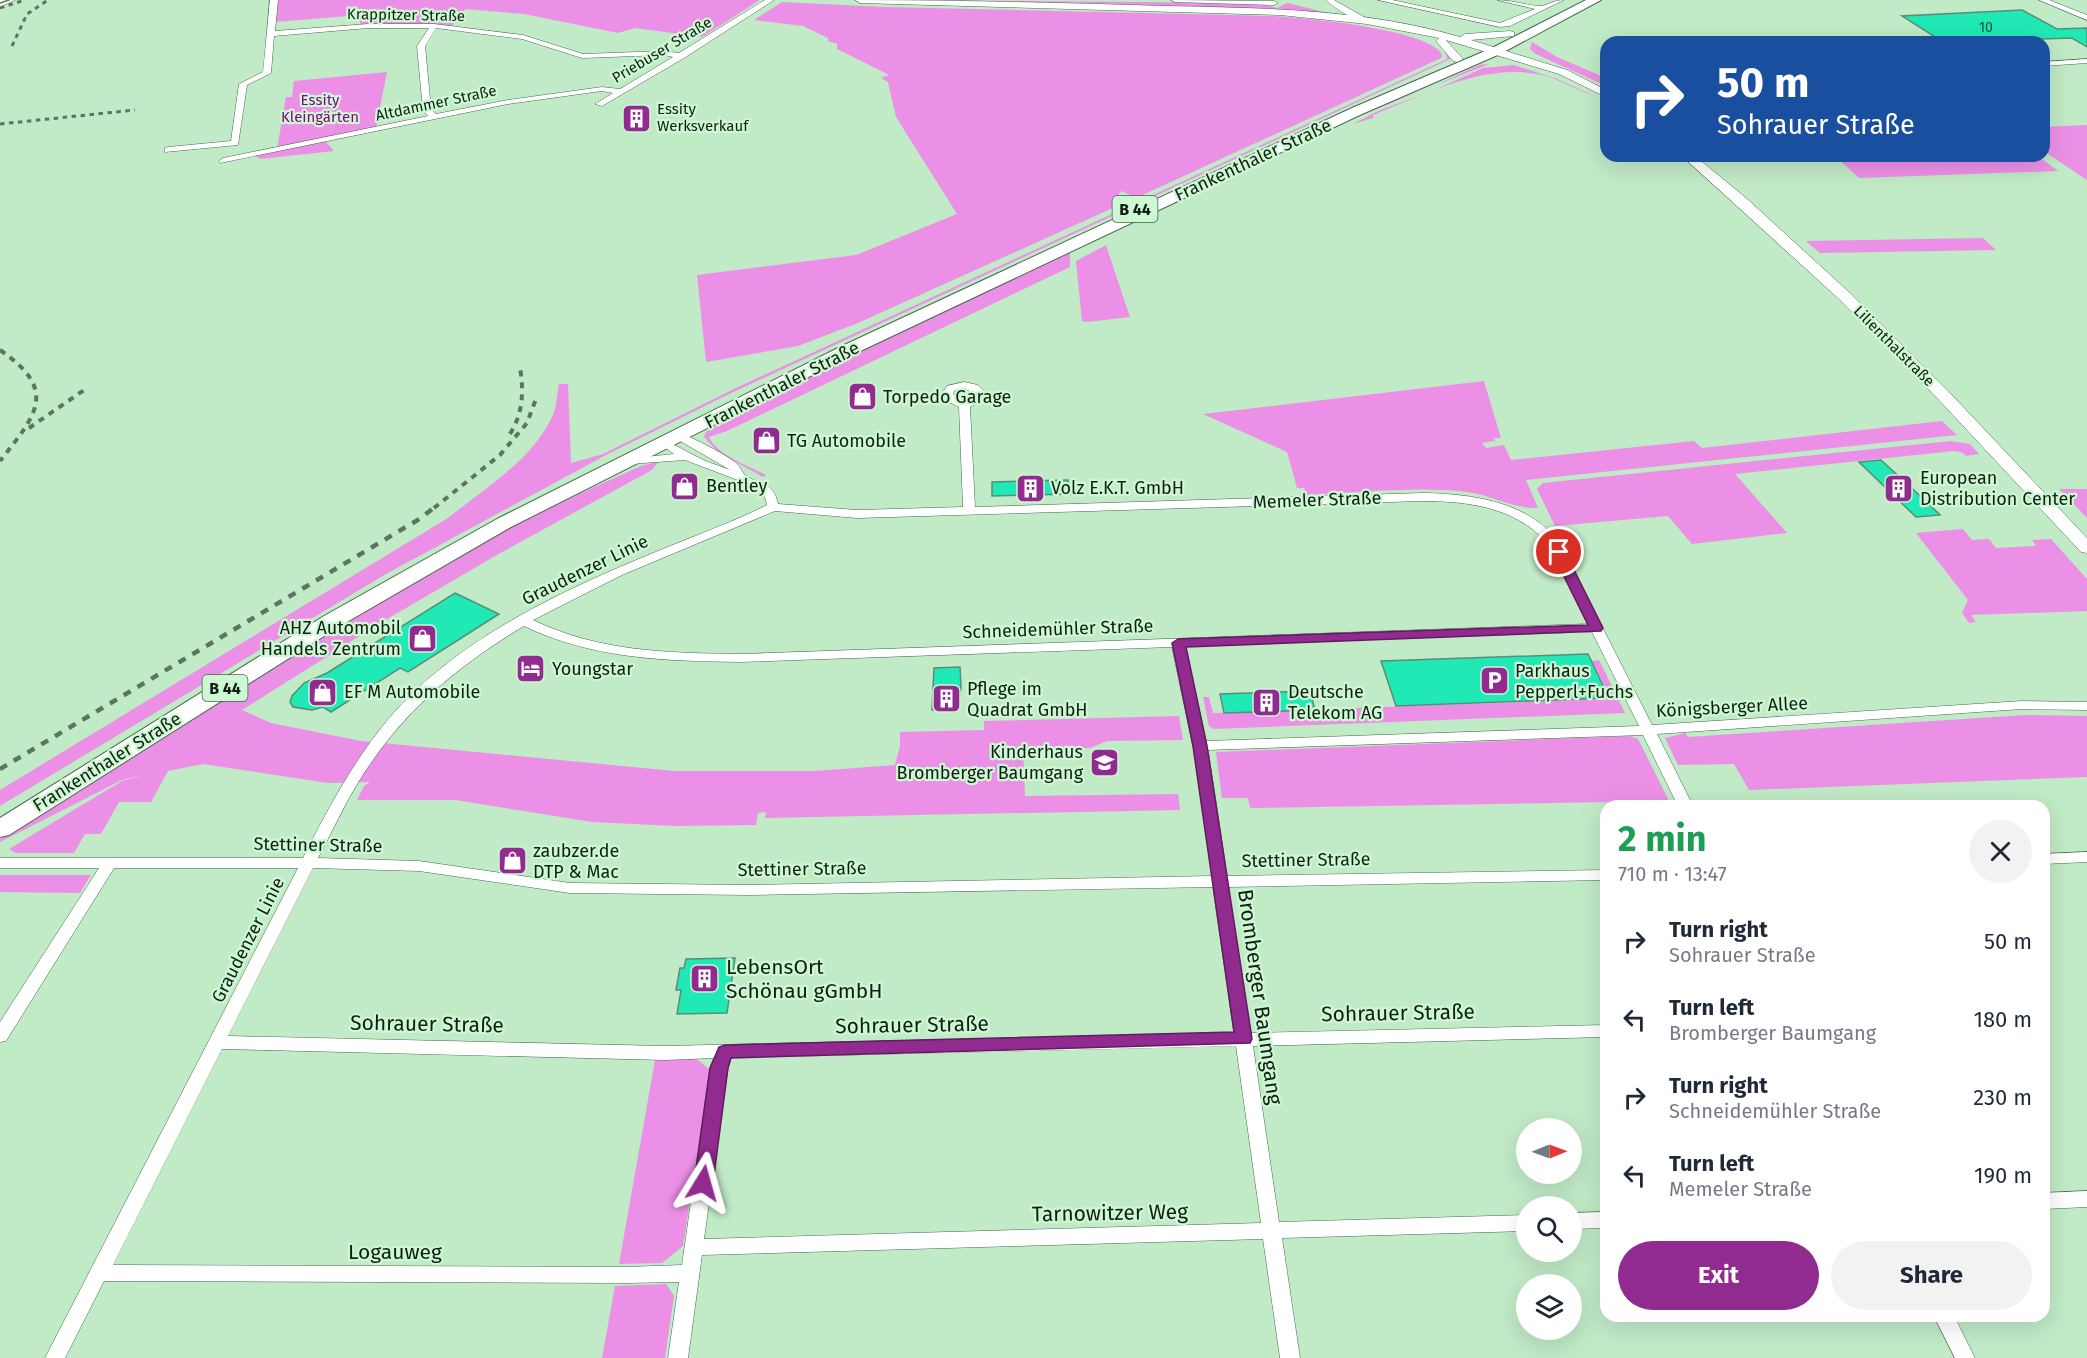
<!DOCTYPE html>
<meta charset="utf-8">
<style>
:root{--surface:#fff;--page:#f2f2f3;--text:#1f2937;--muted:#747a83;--accent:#922b90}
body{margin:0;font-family:"Fira Sans",sans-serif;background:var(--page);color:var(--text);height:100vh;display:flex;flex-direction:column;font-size:22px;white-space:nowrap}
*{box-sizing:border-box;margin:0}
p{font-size:20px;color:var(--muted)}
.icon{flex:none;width:33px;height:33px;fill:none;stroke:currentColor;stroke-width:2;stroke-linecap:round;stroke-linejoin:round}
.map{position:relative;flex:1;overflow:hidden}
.panel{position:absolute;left:1600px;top:800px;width:450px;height:522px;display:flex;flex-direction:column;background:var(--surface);border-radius:18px;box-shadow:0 6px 24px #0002}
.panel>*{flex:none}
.hud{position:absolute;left:1600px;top:36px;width:450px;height:126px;border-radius:18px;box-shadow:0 6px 24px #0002;background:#1a4fa0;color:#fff;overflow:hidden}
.needle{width:39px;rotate:89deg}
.buttons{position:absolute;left:1516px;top:1118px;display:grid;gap:12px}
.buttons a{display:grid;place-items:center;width:66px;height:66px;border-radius:50%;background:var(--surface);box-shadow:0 6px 24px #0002;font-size:30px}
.pin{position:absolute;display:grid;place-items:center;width:51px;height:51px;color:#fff;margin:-26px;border:3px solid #fff;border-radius:50%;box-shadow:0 2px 6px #0007}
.me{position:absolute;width:66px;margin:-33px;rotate:8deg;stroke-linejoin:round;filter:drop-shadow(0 0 4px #0008)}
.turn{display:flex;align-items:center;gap:21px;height:126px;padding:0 18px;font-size:27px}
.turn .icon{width:78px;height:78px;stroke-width:2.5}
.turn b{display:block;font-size:42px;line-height:51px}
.round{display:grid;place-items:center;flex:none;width:63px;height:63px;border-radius:32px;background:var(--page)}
.overview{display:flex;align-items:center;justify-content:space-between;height:102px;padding:0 18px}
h1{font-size:36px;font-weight:700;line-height:45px;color:#1e9e55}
.button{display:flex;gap:12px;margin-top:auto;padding:12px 18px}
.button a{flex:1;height:69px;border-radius:36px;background:var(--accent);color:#fff;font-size:24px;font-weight:700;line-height:69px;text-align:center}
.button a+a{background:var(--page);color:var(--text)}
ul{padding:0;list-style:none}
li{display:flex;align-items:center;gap:18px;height:78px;padding:0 18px}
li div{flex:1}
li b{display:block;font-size:22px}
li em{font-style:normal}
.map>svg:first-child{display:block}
</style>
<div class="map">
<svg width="2087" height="1358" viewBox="0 0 2087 1358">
<rect width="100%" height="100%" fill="#c1eac6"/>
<path fill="#ec90e7" d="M277,0h483l-58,37 -67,-9 -17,5 -94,-19 -59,-5 -13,17 -92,-1v-10l-85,7z
M909,0l350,3 18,5 10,-5 38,9z
M782,2l103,5 389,9c29,2 157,13 168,39l-1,3 -305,140 -14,-7 -6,6 10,5 -268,121 -60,23 -92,16 -9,-87 159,-20 101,-41 -61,-97 -8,-35 -7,-4 8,-3 -52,-26v-5l-9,-3v-3l-25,-12 -49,-6z
M1532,42l25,15 49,21v8l-70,-32 -6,-5z
M1445,51l6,4 -1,4 -723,336 -121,60 -220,119 -386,232v-16l448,-272c37,-30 88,-60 106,-106 3,-8 3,-19 5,-28h9l3,79 32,-9 133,-66 711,-329z
M1489,64l-128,51 -291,137v15l-343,164 -18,6c8,18 40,29 57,38l-3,2 -45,-25 -14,-15 2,-5 17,-12 128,-66 502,-237 81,-31 45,-21z
M1514,65l43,14 35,16c-19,-6 -35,-18 -55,-21 -57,-10 -112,21 -164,41v3l-20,6 25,-13 54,-20 51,-23z
M387,72l-11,56 -99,21 9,-52h6l2,-16z
M2087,125v55l-42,-28 -1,-25z
M325,141l9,10 -74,8 -4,-3z
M1835,156h203l20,15 -199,7z
M1983,238l13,12 -176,3 -14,-12z
M1106,245l24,72 -43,5 -5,-1 -6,-60z
M1484,381l17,57h-7l1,3 -13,2 4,5 18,-3 7,15 183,-19 8,7 240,-27 15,14 -431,45 12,28c-25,1 -46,-13 -71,-16 -53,-6 -108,1 -161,3l-2,-7h-7l-10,-36 -84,-38z
M1951,441l19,3 9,10 -13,2 -3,-3 -9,-2 -219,23 52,59 -95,11 -24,-28 -113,10 -18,-37 6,-6z
M659,461l-7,9 -150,82 -120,70 -140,88 29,13 90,18 313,30h141l80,-6 5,-19v-14l84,-2v-9l195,-5 4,24 -76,1 -17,7 -67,1 2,47 153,-2 2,16 -415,8 1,-6 -8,1 -2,12 -80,1 -84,-4 -137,-22h-98l7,-14 6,-4 -42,1 -125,-19 -35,7 -17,31h-32l-18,32h-16l-11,19h-58l-7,-4 113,-68 22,-6 -22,5 -122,62v-3l338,-214 192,-109 111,-50z
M2059,489h28v29z
M1963,529l9,11 17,-1 7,9 40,-2 -4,-6 19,-1 36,40v32l-116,4 5,7 -7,1 -7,-10 6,-13 -52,-67z
M1599,660l26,53 -411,16 -5,-3 -6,-29h6l4,16 398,-14 -19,-38z
M2025,715l62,1v61l-338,13 -15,-26 -56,1 -13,-27 20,-5 3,4z
M1630,736l8,3 31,62 -419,7 -2,-10h-26l-6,-46z
M0,875h91l-11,18 -80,-1z
M697,1059l13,11 -27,176 -21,17 -43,1 36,-204z
M666,1284l8,12 -9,62h-63l13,-72z"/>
<path fill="#21e9b5" stroke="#598d7a" stroke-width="1.5" d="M2022,10l35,19 30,-1v19l-15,-9 -129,4 -41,-26z
M1881,460l47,43 12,12 -24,2 -57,-55z
M1068,480l2,14 -78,2v-14z
M455,593l44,21 -91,58 -8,-4 -69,44 -8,-5 -11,3 -19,-3 -3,-5 2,-6 12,-13 23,-10z
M1588,654l21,44 -213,8 -15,-45z
M960,667l1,20 -3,22 -26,1 2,-42z
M1310,691l5,19 -91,3 -4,-19z
M735,958l-8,55 -50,1 4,-24h-5l4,-22h4l2,-9z"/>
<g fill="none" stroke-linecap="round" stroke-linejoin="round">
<defs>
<path id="street" d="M270,0h8l-3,31 93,-7h66l89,11 60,19 81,-3 15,2 86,-53h9l-90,58 -82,48 -7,-2 18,-11 -11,-2 -94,13 -288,59 -1,-2 4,-3 205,-42 -5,-6 -6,-64 12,-18h-61l-94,8 -3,37 -24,12 -9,60 -73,7v-4l3,-1 63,-6 8,-57 24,-12zM436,28l86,11 60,19 82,-3 9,2 -53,32 -18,-2 -94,13 -72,14 -5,-5 -6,-63z
M1171,0l103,1 4,2 -4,2 -99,-3z
M1326,0h8l37,21c-10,5 -37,-13 -45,-21z
M1378,0h14l108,23 35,-14 -38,-9c15,0 31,6 44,6 7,-1 13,-6 23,-6l-54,26 -10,1z
M2039,0h10l38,15v5z
M2087,59v4l-43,3v-4z
M964,382l14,3 8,8 -6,9 -10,5 5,100 448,-14c49,1 104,8 136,49l93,183 370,-24 65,1v8l-65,-1 -365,25 36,72h-15l-35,-71 -435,15 19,126 379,-6v10l-378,7 23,146 355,-8v12l-353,9 26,176 248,-7v16l-245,7 18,120h-20l-17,-119 -561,16 -14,103h-20l11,-76 -53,1 -522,-2 -39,77h-20l253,-490h-184l-108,173 -6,1v-20l99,-154h-99v-10h303c28,-55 56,-108 98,-153 68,-72 167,-117 257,-154 36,-15 73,-28 109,-46l-2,-8 -14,-12 -66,-25 -56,4 -6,-3 2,-2 49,-5 -15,-11 6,-3 38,20 27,10 -55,-32 -2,-2 6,-3c11,3 50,23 58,31 3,2 5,9 8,11 13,10 28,5 33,29l79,6 106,-3 -4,-100 -12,-6 -5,-7 5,-8zM964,388l11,6 -11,8 -11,-8 2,-4zM1423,501c44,0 92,6 123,41 6,7 9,17 13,24 10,20 19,39 29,58l-848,30c-71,-1 -141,-2 -207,-34l89,-45 153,-64 82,7zM524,626c68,33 142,35 216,36l432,-15 21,99 19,130 -462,9 -180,-2 -151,-22 -101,-3c14,-26 26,-53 41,-77 42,-68 98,-115 165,-155zM1592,632l47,94 -433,15 -21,-95zM313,868l106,3 151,22 180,2 463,-8 21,146 -569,13 -437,-10zM1236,1046l25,177 -557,16 24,-171 3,-10zM222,1049l443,11 49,-2 -4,10 -28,197 -56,2 -513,-2z
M2087,852v10l-43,2v-10z
M2087,1191v16l-43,2v-16z
M1606,1212v16l-34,1v-16z
M1934,1316h20l21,42h-20z"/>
<path id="secondary" d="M0,0h15l-15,7z
M855,0c103,0 207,3 310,6 99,2 200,3 295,31l5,-3 45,-3 4,1v4l-43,4 96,30 39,20v7l-47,-23 -113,-34 17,19 -6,3 -4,-1 -17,-20 3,-3 -72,-14 -87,-9 -420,-12z
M1682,156h13l51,42 104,95 99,99 138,146v15l-6,-1 -143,-153 -99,-100z"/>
<path id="primary" d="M1586,0h15l-101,54 -138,60 -510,241 -341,172 -171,99 -331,209 -9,2v-19l324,-202 173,-97 343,-172 512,-239 140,-60z"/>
</defs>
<use href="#street" stroke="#456a4b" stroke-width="1"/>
<use href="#secondary" stroke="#456a4b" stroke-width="1"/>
<use href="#primary" stroke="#456a4b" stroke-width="2"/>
<use href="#street" fill="#fff" fill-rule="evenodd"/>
<use href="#secondary" fill="#fff" fill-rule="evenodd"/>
<use href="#primary" fill="#fff" fill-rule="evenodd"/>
<path stroke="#5b755f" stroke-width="1.5" d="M0,3l9,-3"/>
<path stroke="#5b755f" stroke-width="3" stroke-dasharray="4.5 4.5" stroke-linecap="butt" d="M0,8l25,-8
M12,46l15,-32 21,-14
M0,124l135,-14"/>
<path stroke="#5b755f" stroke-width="4" stroke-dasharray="6 6" stroke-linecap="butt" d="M0,350c60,41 35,66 0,111
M29,428l58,-40
M510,434c13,-21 14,-42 10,-66
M434,508l66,-53 27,-32 9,-24"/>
<path stroke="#5b755f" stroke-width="4.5" stroke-dasharray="8 8" stroke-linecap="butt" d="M0,769l421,-251 15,-12"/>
</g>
<path fill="#922b90" stroke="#5f1c5e" stroke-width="1.5" d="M1559,548l6,4 38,76 -2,3 -415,16 21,99 45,293 -2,4 -519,15 -3,10 -15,115 -3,5 -7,2 -6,-2 -3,-5 16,-115 9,-21 6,-2 509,-13 -41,-286 -21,-103 6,-4 410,-14 -36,-73z"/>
<defs>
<symbol id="building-square" viewBox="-11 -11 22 22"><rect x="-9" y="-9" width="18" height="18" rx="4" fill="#922b90" stroke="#cef7d3"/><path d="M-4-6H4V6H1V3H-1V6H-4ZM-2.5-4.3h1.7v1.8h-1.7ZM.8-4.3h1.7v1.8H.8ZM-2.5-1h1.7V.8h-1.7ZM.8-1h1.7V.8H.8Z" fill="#fff"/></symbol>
<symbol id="shop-square" viewBox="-11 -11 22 22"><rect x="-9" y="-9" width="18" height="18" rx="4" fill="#922b90" stroke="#cef7d3"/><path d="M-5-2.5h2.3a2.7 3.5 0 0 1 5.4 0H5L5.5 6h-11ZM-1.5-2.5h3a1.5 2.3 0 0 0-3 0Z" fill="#fff"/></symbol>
<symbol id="hotel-square" viewBox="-11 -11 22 22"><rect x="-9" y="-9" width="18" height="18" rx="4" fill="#922b90" stroke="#cef7d3"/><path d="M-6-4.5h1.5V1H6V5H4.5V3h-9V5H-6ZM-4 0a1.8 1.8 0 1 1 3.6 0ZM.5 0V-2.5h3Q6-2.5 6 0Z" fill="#fff"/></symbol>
<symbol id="parking-square" viewBox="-11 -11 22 22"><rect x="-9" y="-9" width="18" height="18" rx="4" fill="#922b90" stroke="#cef7d3"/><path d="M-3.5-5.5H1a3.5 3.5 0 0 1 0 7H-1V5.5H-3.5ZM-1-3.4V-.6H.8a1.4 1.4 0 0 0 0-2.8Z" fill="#fff"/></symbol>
<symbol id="school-square" viewBox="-11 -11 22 22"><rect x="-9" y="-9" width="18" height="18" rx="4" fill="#922b90" stroke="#cef7d3"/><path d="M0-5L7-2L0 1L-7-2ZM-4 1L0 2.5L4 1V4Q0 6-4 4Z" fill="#fff"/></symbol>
</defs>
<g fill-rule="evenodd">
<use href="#building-square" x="620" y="102" width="33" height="33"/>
<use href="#shop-square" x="846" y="380" width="33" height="33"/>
<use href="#shop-square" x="750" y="424" width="33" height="33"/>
<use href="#shop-square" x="668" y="470" width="33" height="33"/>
<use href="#building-square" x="1014" y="472" width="33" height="33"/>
<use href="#building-square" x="1882" y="472" width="33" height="33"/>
<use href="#shop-square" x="406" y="622" width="33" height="33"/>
<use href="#hotel-square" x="514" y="652" width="33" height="33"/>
<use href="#parking-square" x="1478" y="664" width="33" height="33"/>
<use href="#shop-square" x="306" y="676" width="33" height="33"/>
<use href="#building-square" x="930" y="682" width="33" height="33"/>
<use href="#building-square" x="1250" y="686" width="33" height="33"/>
<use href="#school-square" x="1088" y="746" width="33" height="33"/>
<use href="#shop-square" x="496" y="844" width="33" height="33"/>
<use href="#building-square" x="688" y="962" width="33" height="33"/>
</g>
<g text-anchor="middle" stroke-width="4.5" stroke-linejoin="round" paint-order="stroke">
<g font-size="14" fill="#14523c">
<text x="1986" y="32">10</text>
</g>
<g font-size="15" fill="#101f13" stroke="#cef7d3">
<text transform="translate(406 15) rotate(1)" y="5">Krappitzer Straße</text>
<text transform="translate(662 50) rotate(-31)" y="5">Priebuser Straße</text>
<text transform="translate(436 103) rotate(-12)" y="5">Altdammer Straße</text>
<text transform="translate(1894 346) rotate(45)" y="5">Lilienthalstraße</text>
</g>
<g font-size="15" fill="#830782" stroke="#cef7d3">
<text x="320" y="105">Essity<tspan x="320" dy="17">Kleingärten</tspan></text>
</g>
<g font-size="15" fill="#101f13" stroke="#cef7d3" text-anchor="start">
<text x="657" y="114">Essity<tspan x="657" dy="17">Werksverkauf</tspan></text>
</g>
<g fill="#cef7d3" stroke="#49604d" stroke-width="1.5">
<rect x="1112.5" y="196" width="45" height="26" rx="4.5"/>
<rect x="202.5" y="675" width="45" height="26" rx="4.5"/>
</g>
<g font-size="16" font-weight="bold" fill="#101f13">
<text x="1135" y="215">B 44</text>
<text x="225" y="694">B 44</text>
</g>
<g font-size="18" fill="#101f13" stroke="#cef7d3">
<text transform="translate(1253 160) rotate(-25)" y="6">Frankenthaler Straße</text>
<text transform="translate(782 385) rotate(-27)" y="6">Frankenthaler Straße</text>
<text transform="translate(1317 500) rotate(-2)" y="6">Memeler Straße</text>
<text transform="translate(585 570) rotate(-26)" y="6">Graudenzer Linie</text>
<text transform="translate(1058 629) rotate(-2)" y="6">Schneidemühler Straße</text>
<text transform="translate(1732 707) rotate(-3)" y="6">Königsberger Allee</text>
<text transform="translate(107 762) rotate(-32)" y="6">Frankenthaler Straße</text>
<text transform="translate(318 845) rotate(1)" y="6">Stettiner Straße</text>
<text transform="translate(1306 860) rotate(-1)" y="6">Stettiner Straße</text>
<text transform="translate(802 869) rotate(-1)" y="6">Stettiner Straße</text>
<text transform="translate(248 940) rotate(-63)" y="6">Graudenzer Linie</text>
</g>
<g font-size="18" fill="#101f13" stroke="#cef7d3" text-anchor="start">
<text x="883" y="403">Torpedo Garage</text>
<text x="787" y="447">TG Automobile</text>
<text x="1920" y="484">European<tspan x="1920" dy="21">Distribution Center</tspan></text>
<text x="706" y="492">Bentley</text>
<text x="1051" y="494">Volz E.K.T. GmbH</text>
<text x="401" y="634" text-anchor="end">AHZ Automobil<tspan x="401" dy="21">Handels Zentrum</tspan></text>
<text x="552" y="675">Youngstar</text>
<text x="1515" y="677">Parkhaus<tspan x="1515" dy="21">Pepperl+Fuchs</tspan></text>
<text x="967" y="695">Pflege im<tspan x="967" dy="21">Quadrat GmbH</tspan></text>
<text x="344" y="698">EF M Automobile</text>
<text x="1288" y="698">Deutsche<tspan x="1288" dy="21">Telekom AG</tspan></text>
<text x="1083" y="758" text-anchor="end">Kinderhaus<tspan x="1083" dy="21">Bromberger Baumgang</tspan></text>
<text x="533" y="857">zaubzer.de<tspan x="533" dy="21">DTP &amp; Mac</tspan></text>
</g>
<g font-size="21" fill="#101f13" stroke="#cef7d3" text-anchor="start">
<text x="726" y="974">LebensOrt<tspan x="726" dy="24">Schönau gGmbH</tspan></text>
</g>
<g font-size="21" fill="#101f13" stroke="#cef7d3">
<text transform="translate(1260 997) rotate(82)" y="7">Bromberger Baumgang</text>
<text transform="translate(1398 1013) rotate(-1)" y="7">Sohrauer Straße</text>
<text transform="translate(427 1024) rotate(1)" y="7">Sohrauer Straße</text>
<text transform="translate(912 1025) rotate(-1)" y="7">Sohrauer Straße</text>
<text transform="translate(1110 1213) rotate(-1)" y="7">Tarnowitzer Weg</text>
<text x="395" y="1259">Logauweg</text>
</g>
</g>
</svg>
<div class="buttons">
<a><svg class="needle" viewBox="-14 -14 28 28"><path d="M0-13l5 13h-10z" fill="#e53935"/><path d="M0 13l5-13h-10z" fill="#747a83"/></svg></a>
<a><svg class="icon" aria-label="search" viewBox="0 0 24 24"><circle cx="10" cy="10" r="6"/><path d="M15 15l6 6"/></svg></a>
<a><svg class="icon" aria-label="layers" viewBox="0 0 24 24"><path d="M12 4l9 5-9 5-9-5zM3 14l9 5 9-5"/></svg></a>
</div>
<div class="pin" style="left:1559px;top:552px;background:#d93025"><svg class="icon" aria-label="arrive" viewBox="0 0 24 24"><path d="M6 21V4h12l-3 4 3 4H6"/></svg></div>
<svg class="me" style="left:703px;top:1183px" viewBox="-20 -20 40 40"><path d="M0-17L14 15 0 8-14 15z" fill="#922b90" stroke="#fff" stroke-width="4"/></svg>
<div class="hud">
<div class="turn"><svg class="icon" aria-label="right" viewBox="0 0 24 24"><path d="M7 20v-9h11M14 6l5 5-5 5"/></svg><div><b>50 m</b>Sohrauer Straße</div></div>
</div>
<section class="panel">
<div class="overview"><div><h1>2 min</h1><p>710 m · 13:47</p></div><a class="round"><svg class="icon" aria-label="close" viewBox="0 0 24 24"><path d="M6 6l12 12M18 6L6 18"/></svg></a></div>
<ul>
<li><svg class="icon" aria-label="right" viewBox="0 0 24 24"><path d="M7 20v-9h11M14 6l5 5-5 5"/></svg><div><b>Turn right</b><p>Sohrauer Straße</p></div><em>50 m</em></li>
<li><svg class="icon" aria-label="left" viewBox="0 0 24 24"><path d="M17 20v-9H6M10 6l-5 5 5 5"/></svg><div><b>Turn left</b><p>Bromberger Baumgang</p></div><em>180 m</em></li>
<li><svg class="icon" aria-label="right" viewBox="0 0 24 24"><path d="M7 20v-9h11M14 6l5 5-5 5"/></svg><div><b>Turn right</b><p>Schneidemühler Straße</p></div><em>230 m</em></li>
<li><svg class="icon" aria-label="left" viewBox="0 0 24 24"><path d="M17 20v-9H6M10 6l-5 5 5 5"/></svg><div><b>Turn left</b><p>Memeler Straße</p></div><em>190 m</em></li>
</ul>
<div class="button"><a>Exit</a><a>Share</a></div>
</section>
</div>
